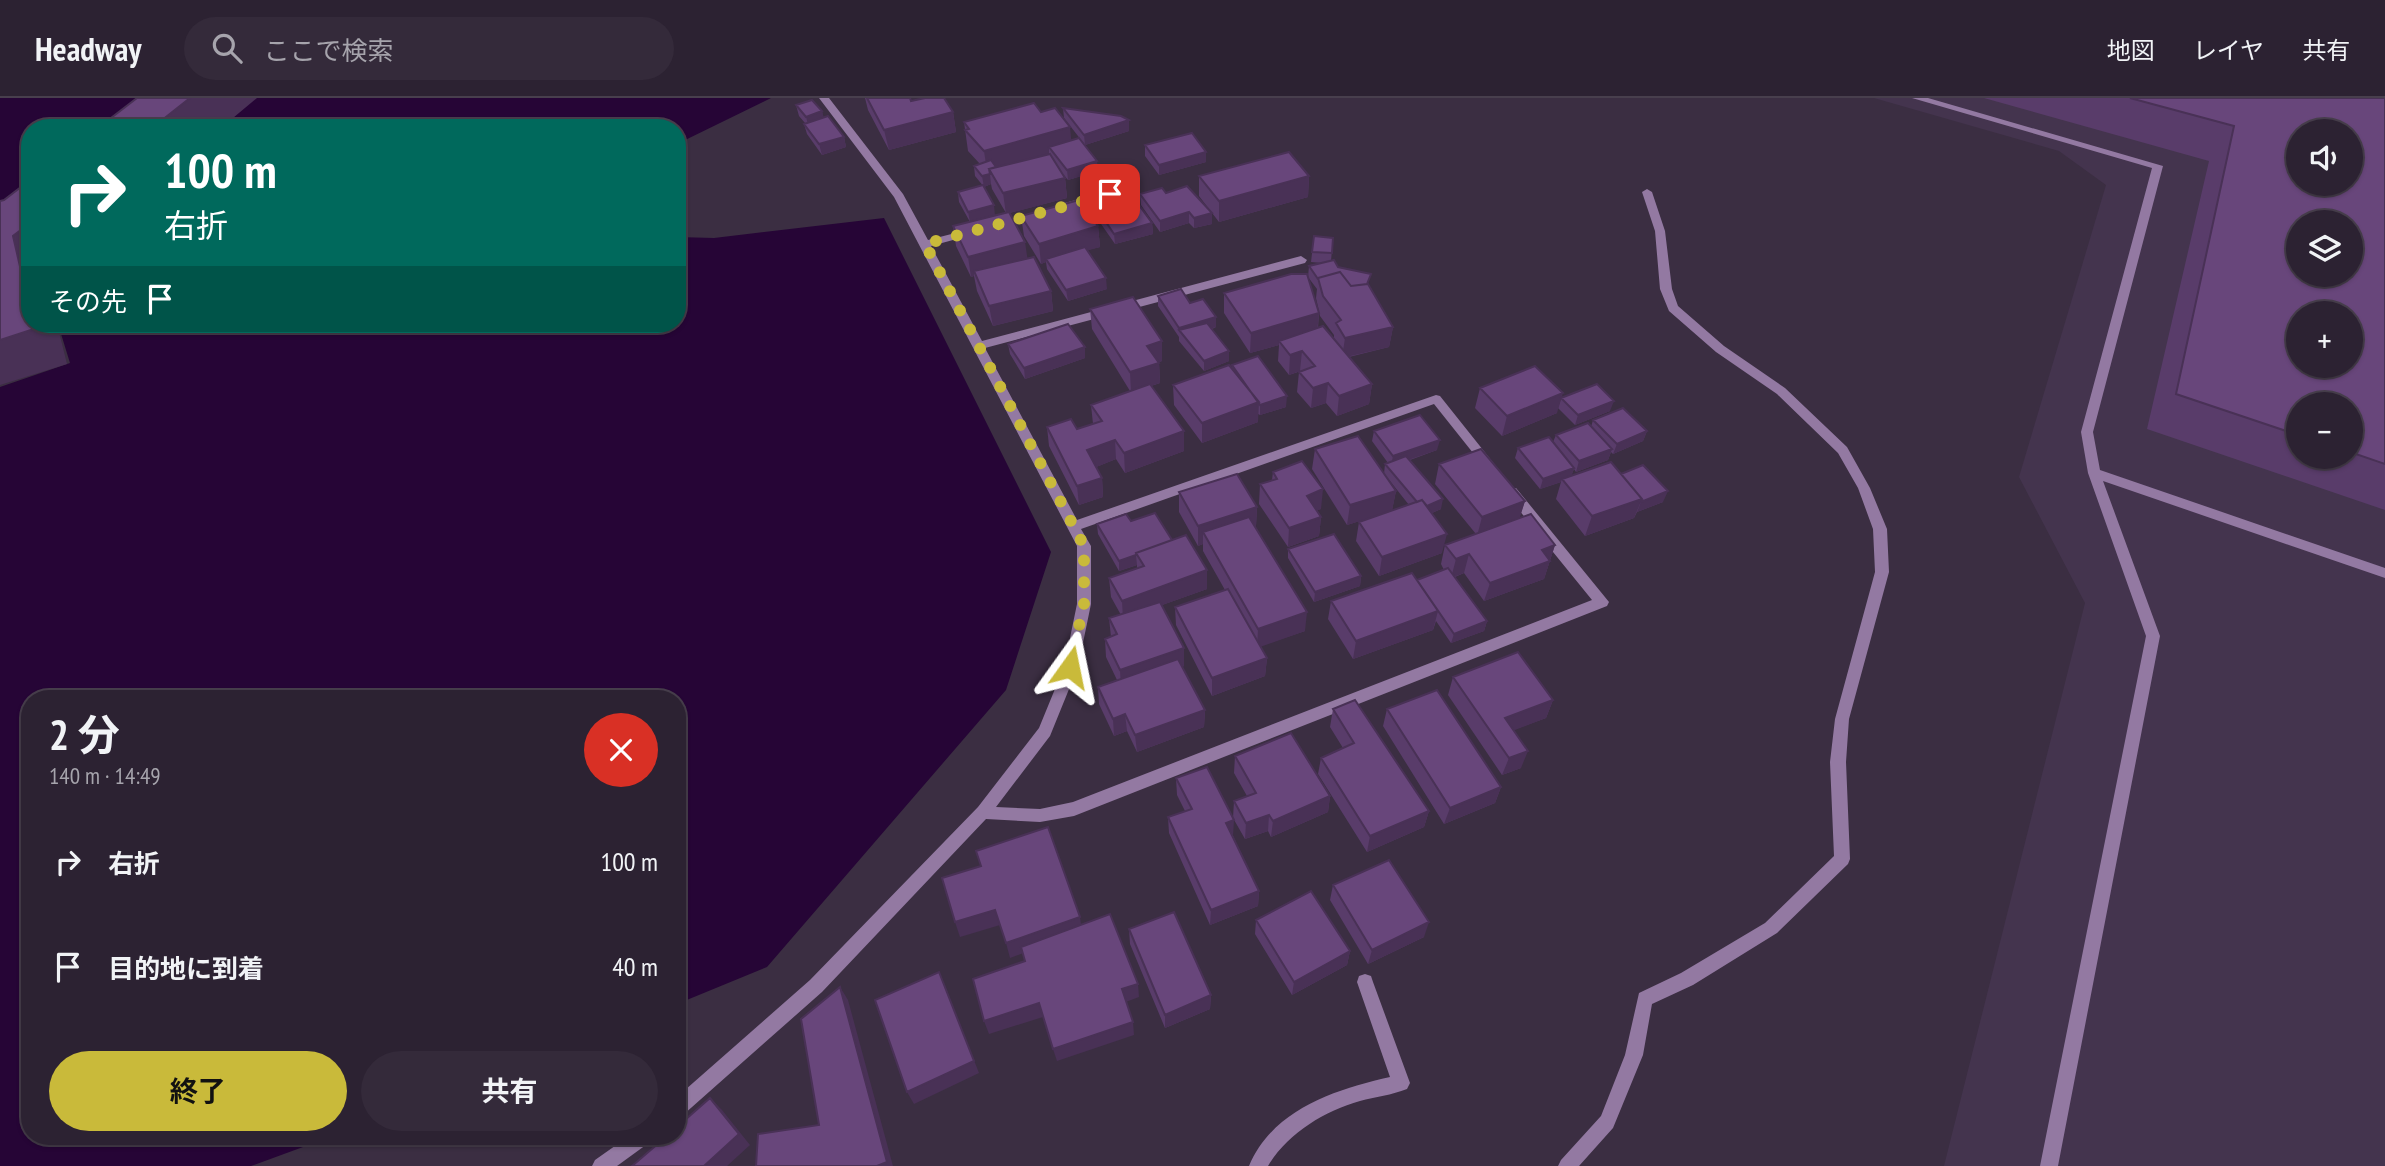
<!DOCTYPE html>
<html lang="ja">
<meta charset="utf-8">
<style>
:root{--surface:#2c2232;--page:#342a3a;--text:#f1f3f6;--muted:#a6a4ac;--line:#483f4d;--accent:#c9ba3a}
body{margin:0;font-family:"PT Sans Narrow","Noto Sans JP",sans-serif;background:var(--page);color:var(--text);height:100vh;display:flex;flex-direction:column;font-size:26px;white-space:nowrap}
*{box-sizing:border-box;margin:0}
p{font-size:23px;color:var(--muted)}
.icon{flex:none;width:38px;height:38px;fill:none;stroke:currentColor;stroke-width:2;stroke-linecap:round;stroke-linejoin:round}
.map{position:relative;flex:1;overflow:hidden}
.sheet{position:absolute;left:21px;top:592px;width:665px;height:455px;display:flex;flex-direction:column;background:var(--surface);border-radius:28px;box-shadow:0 2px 5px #0004,0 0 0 2px var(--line)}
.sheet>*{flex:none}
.top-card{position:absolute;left:21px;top:21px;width:665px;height:214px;border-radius:28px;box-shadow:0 2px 5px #0004,0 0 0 2px var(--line);background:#00695c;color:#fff;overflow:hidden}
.buttons{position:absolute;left:2286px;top:21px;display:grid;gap:14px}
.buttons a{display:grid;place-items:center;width:77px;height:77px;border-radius:50%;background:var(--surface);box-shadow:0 2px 5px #0004,0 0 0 2px var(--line);font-size:35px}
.pin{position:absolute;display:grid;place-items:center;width:60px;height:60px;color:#fff;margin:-30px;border-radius:14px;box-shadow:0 4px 10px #0006}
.me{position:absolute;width:77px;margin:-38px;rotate:12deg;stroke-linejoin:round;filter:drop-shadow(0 0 5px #0008)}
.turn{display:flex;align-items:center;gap:24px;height:147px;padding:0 28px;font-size:32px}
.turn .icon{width:91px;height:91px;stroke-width:2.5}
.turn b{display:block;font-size:49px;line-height:60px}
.then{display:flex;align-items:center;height:66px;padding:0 28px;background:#0003;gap:14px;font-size:26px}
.round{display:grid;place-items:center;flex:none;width:74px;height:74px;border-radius:37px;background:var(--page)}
.summary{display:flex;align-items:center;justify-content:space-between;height:119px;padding:0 28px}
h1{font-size:42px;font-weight:700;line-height:52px}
.primary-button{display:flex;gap:14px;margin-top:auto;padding:14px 28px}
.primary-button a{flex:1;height:80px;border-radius:42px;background:var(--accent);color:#111;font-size:28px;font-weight:700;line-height:80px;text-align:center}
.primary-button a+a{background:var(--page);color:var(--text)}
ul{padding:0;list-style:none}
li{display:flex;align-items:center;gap:21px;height:105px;padding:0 28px}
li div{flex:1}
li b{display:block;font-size:26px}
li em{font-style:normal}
header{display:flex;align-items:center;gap:42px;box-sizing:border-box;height:98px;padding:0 35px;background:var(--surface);border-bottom:2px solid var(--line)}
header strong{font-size:33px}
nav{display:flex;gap:38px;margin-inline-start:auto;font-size:24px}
.search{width:490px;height:63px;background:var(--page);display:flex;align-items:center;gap:18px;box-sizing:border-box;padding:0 24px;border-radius:38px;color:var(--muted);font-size:26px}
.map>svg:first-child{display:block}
</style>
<header>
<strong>Headway</strong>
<div class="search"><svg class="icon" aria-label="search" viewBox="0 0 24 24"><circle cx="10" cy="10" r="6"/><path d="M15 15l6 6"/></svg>ここで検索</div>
<nav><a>地図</a><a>レイヤ</a><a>共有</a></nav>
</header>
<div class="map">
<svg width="2385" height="1068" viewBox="0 0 2385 1068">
<rect width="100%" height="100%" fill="#3b2e42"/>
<path fill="#44344e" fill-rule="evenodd" d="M1874,0h511v1068h-441l141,-563 -66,-126 87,-292 -47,-34zM2298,33h52v53h-52zM2298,124h52v53h-52zM2298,215h52v53h-52zM2298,306h52v53h-52z"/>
<path fill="#260536" d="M0,0h771l-94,46v-16h-647v109l-30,3z
M884,120l167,334 -45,138 -239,277 -90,37v-306h-647v438h303l-82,30h-251v-779l70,-24 -12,-39h619v-87l37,1z"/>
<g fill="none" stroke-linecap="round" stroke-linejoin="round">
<path fill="#9379a2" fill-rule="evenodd" d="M1912,0h16l235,68 -70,266 7,38 285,98v10l-282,-97 57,155 -102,530h-18l106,-530 -58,-163 -7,-41 71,-264z"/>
<path fill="#9379a2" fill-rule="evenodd" d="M819,0h10l74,96 25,46 43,-11 4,1v4l-44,12 51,95 319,-85 6,4 -2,3 -320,85 92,172 359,-125 4,1 55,69 -2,3h-8l-51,-64 -353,125 10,17v58l-13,63 -28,69 -54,71 44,2 33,-7 519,-202 -86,-106 -1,-3 1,-3h10l93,114 -2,4 -533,210 -34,6 -54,-3 -164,173 -139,123 -6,3v-21l133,-117 168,-173 61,-79 25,-61 13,-63v-58l-183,-349z
M1647,91l5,3 13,39 7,58 6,17 46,40 61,42 62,59 23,41 17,41 2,43 -40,147 -3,43 4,97 -2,5 -71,69 -84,52 -41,19 -9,51 -30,73 -34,38h-21l3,-6 40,-44 24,-61 14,-62 42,-20 84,-50 69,-67 -4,-94 5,-43 40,-147 -2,-43 -15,-41 -20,-35 -61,-59 -61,-42 -47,-41 -9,-22 -5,-58 -13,-39z
M1109,93l4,1v4l-48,13 -5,-3 1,-2z
M1365,876l6,2 2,6 37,101 -3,6c-15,6 -32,8 -47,12 -36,10 -73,33 -92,65h-19c23,-56 87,-77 141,-89l-33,-95 2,-6z
M629,1038h24l-3,6 -33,24h-25l3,-6z"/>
</g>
<path fill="#593c6a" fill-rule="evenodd" d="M865,0h45l1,3 42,11 3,20 -67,18 -21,-40z
M1984,0h401v412l-238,-81 62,-268zM2298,306h52v53h-52z
M796,7l26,6 1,7 21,19 2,10 -24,8 -15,-21 -3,-10 1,-1 -6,-7z
M1063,10l66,23 -44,14 -21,-27z
M1041,14l30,28 27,31 -30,9 -5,-6 2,4 2,20 -58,15 18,45 24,33 2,20 -60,15 -16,-35 -3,-15 -3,1 -15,-31 -3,-20 17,-4 -11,-20 -1,-10 37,24 11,-3 -14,-24 -1,-5 -7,3 -9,-11 -1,-10 6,-2 -12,-13 -4,-29z
M1145,47l61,17 -47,13 -14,-19z
M1199,78h110l-1,21 -89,25 -20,-26z
M1166,95l46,31 -18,4 -5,-5 -29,9 -19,-27 -1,-11z
M1092,103l60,22 1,11 -38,10 -23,-33z
M1021,118l77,10 2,21 -13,3 20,39 -39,12 -21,-32 -1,-7 -5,2 -17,-28z
M1314,138l19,2 -2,23 7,6 31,18 24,42 -4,20 -40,10 23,27 -3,20 -32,12 -11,-13 -15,5 -14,-16 2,-20 2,-1 -12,4 -11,-14 1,-16 -29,8 -26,-40v-20l84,-16 1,-11 13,-3 -11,-1zM1308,179l9,12 -1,9 4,18 14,19v3l-16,-10 1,-15z
M1158,198l32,7 26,14v10l-4,2 17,22v10l-25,10 -25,-30v-4l-21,-31z
M1090,211l72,52 -3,1 1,21 -9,3 33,65 -59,22 -9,-14 -20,8 6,11 1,19 -24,8 -30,-59 -2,-19 30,2 16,-5 -2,-19 39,-14 -38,-62z
M1008,246l77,14 -60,21 -15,-25z
M1232,267l54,42 -26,8 -2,-1v8l-56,21 -28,-38 -1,-20 59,-17z
M1480,290l77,25 -55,23 -27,-28z
M1561,300l49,13 -35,14 -17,-17z
M1593,322l54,11 -4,10 -30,13 -2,-2 -3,8 -32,12 -2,-3 -3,7 50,-2 42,28 -26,10 -3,6 -49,18 -29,-37 5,-17 -21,7 -25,-31 3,-10 35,-6 3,-7 35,-8z
M1374,333l63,19 -27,10 31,49 -9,4 10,40 -63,23 -23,-35 3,-19 13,-5 -25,8 -35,-56 3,-20 69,25 1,-10 3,-1 -16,-22zM1386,378l23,29 -17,5 4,-19z
M1439,366l86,37 -6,18 36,26 -11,34 -60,22 -20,-28 -9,4 32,44 -3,10 -33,12 -15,-22 -3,9 -80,29 -25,-40 3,-18 86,-21 27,-10 -3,-6 4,-19 31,-11 -41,-50z
M1273,374l48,37 -4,1 4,7 -2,19 -31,11 -29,-43 1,-20 12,-4z
M1179,394l78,15 -1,19 -1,1 50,104 -45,15 7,12 -2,18 -53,20 -36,-71 -1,-18 50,-17 -22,-39v-7l-5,2 -19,-34z
M1131,423l41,19 35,30v19l-45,16 22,61 -2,1 23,43 -1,17 -67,25 -10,-21 -13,5 -15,-32 -1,-17 19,-7 -11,-23 -1,-18 6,-2 -2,-19 12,-3 -10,-18 -2,-19 28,-10v-3l-18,6 -21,-37 -1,-10z
M1288,451l73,27 -1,10 -46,16 -26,-44z
M1453,579l100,23 -7,18 -33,12 8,38 -19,7 -54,-80z
M1333,611l96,102 -5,16 -57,25 -49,-78 3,-16 22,-10 -13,-21z
M1387,611l114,78 -6,16 -51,21 -61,-98z
M1235,658l95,40 -2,16 -57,25 -3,-6 -23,8 -12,-21 1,-17 13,-5 -13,-23z
M1176,680l57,58 26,55 -1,15 -48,19 -41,-92 -1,-16 17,-6 -8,-16z
M1333,787l91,52 -56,27 -38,-64z
M1256,822l94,31 -3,14 -55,30 -37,-61z
M1129,831l82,66 -1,14 -45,19 -35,-84z"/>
<path fill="#493156" d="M190,0h67l-36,30h-69z
M822,13l3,11 -16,6 -3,-11z
M953,14l3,20 -67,18 -5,-20z
M1129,22v11l-44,14 -1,-10z
M1070,29l2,21 -23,-1v7l-62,17 -3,-20z
M844,39l2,10 -24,8 -3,-11z
M1206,54v10l-47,13v-10z
M1097,63l1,10 -30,9 -1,-10z
M990,76l1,10 -7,3 -2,-11z
M1309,78l-1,21 -89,25v-21z
M1065,80l2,20 -61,16 -3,-21z
M994,107l1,11 -25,6 -2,-10z
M1189,114v11l-29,9v-11z
M1212,115v11l-18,4v-10z
M30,125v87l-17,-74z
M1152,125l1,11 -38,10 -1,-10z
M1098,128l2,21 -52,15 -2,-3v3l-5,2 -2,-20z
M1025,144l3,20 -54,9v5l-3,1 -3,-20z
M1106,180l1,11 -39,12 -2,-11z
M1051,193l2,20 -60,15 -4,-20z
M1319,215l-2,20 -38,8v4l-29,8 1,-20z
M1216,219v10l-32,10 -5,-6v-3z
M33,226h24l10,40 -67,21v-45z
M1393,229l-4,20 -47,11 3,-20z
M1162,243v20l-14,5 -1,-20z
M1085,249v11l-60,21 -1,-11z
M1229,253v10l-25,10v-10z
M1302,253l-2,20 -11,4 1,-20z
M1159,265l1,20 -29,9 -1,-20z
M1328,285l-2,20 -15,5 2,-20z
M1372,286l-3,20 -32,12 2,-20z
M1563,295l-6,20 -55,23 5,-20z
M1287,298l-1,11 -26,8v-10z
M1614,303l-4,10 -35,14 3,-10z
M1259,304l-1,20 -56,21v-20z
M1184,333v20l-59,22 -1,-20z
M1647,333l-4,10 -30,13 4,-10z
M1115,342l1,19 -27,11 -2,-20z
M1440,342l-3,10 -46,16 2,-10z
M1612,351l-4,11 -32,12 3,-11z
M1574,370l-3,10 -9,1 -1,3 -21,7 3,-10z
M1102,380l1,19 -24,8 -2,-19z
M1323,391l-2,20 -16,6 2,-19z
M1396,393l-4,20 -45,14 3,-20z
M1668,393l-5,11 -26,10 4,-10z
M1443,401l-2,10 -21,9 2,-10z
M1642,401l-8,19 -49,18 7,-20z
M1525,403l-6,19 -42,16 5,-19z
M1257,409l-1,19 -47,16 -6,-10v12l-5,2v-20z
M1321,419l-2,19 -31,11 1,-19z
M1447,436l-5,19 -63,23 3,-19z
M1555,447l-11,34 -60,22 6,-18 52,-33z
M1469,456l-5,19 -13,5 5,-19z
M1136,457l1,10 -18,6v-10z
M1207,472v19l-84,30 -1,-18z
M1361,478l-1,10 -46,16 1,-10z
M1438,513l-5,19 -80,29 3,-18z
M1307,514l-2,19 -48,17 1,-19z
M1487,523l-3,10 -33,12 3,-9z
M1184,550v18l-63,22 -1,-18z
M1267,560l-2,18 -53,20v-18z
M1553,602l-7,18 -47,18 6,-18z
M1205,612l-1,17 -67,25 -2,-17z
M1125,616l2,17 -13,5 -1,-17z
M1528,653l-7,17 -19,7 7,-17z
M1501,689l-6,16 -51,21 6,-16z
M1330,698l-2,16 -57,25 2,-16z
M1429,713l-5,16 -57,25 3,-16z
M1269,717l-1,16 -23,8 1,-16z
M1234,722l-1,16 -7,-13z
M1259,793l-1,15 -48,19 1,-15z
M995,812l5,15 -40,12 -5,-15z
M1080,819l2,15 -72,26 -4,-15z
M1429,824l-5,15 -56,27 4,-14z
M1350,853l-3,14 -55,30 2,-13z
M1138,886l1,13 -16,6 -1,-14z
M945,888l34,87 -65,31 -7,-12z
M840,889l8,13 45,166h-16z
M1211,897l-1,14 -45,19v-13z
M1039,905l4,14 -54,17 -5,-13z
M1133,924l1,13 -77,26 -4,-12z
M710,1000l12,12 28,35 -23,21h-23z"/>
<path fill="#68467b" stroke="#493156" stroke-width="2" fill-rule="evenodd" d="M137,0h53l-38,30h-54z
M867,0h43l1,3 14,-3h19l9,14 -69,18z
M2130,0h255v366l-35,-12v-48h-52v31l-122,-41 58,-268zM2298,33h52v53h-52zM2298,124h52v53h-52zM2298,215h52v53h-52z
M812,2l10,11 -16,6 -10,-12z
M1034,5l7,9 14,-4 15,19 -86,24 -19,-21 4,-1 -5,-7z
M1063,10l58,8 8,4 -45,15z
M828,18l16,21 -25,7 -15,-20z
M1192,35l14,19 -47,13 -14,-20z
M1079,40l18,23 -30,9 -18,-23z
M1289,54l20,24 -90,25 -20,-25z
M1050,56l15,24 -62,15 -14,-24z
M991,62l5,7 -7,2 1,5 -8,2 -8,-10z
M30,82v43l-17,13 17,74v14h3l1,5 -34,11v-139l4,-1z
M983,87l11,20 -26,7 -10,-20z
M1187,88l25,27 -18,5 -5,-6 -29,9 -20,-27 22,-6 4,5z
M1128,92l24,33 -38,11 -22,-33z
M1079,102l19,26 -59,18 -18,-28z
M1009,114l16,30 -57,15 -15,-31z
M1314,138l19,2 -1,15 -20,-1z
M1085,149l21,31 -40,12 -20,-31z
M1034,159l17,34 -62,15 -15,-35z
M1334,162l4,7 33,7 -4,10 -16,2 -11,-14 -22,6v1l-9,-13z
M1340,174l11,14 17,-2 25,43 -48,11 -9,-15 5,-3 -18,-24 -5,-18z
M1291,176h16l12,39 -68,20 -27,-40z
M1181,191l9,14 13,-4 13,18 -37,11 -21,-32z
M1133,199l29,44 -15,5 12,17 -29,9 -40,-63z
M1207,225l22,28 -25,10 -25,-31z
M1068,226l17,23 -61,21 -16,-24z
M1323,228l49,58 -33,12 -11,-13 -15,5 -14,-16 16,-6 -13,-15 -12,4 -11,-14z
M1258,258l29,40 -27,9 -28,-40z
M1229,267l30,37 -57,21 -29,-38z
M1535,268l28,27 -56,23 -27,-28z
M1150,286l34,47 -60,22 -9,-13 -28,10 15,28 -25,8 -30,-59 24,-8 6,10 25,-8 -11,-16z
M1597,286l17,17 -36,14 -17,-17z
M1623,310l24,23 -30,13 -24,-24z
M1420,317l20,25 -47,16 -19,-25z
M1588,325l24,26 -33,12 -23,-26z
M1358,338l38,55 -46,14 -35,-56z
M1549,339l25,31 -31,11 -25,-31z
M1481,351l44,52 -43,16 -43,-53z
M1406,358l37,43 -16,7 -5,-6 -5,2 -32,-38z
M1302,363l21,28 -16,7 14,21 -32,11 -29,-44 17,-5 -4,-7z
M1611,364l31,37 -50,17 -30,-37z
M1643,367l25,26 -27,11 1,-3 -21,-25z
M1237,376l20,33 -59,19 -19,-34z
M1422,402l25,34 -65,23 -23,-35z
M1155,415l17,27 -36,13v2l-17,6 -22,-37 29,-10 5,7z
M1531,416l24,31 -13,5 8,11 -60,22 -21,-29 -13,5 -11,-14z
M1249,419l58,95 -49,17 -55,-97z
M1334,436l27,42 -46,16 -27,-43z
M1186,437l21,35 -85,31 -13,-23 35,-12 -8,-13z
M1448,470l39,53 -33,13 -37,-54z
M1412,475l26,38 -82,30 -25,-40z
M1228,491l39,69 -55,20 -37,-71z
M1160,504l24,46 -64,22 -15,-31 12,-5 -8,-16z
M1518,554l35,48 -48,18 23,33 -19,7 -56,-81z
M1178,561l27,51 -70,25 -10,-21 -12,5 -15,-32z
M1437,592l64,97 -51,21 -63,-99z
M1355,602l74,111 -59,25 -49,-78 33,-15 -21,-34z
M1291,635l39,63 -57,25 -4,-6 -23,8 -12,-22 22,-8 -21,-37z
M1207,669l27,53 -8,3 33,68 -48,19 -43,-93 24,-8 -16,-31z
M1048,729l32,90 -74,26 -11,-33 -40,12 -13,-44 39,-12 -5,-15z
M1389,762l40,62 -57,28 -39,-65z
M1311,793l39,60 -56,31 -38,-62z
M1174,814l37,83 -46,20 -36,-86z
M1110,816l28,70 -16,5 11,33 -80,27 -14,-46 -55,18 -11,-42 52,-18 -4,-14z
M939,874l35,89 -67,31 -32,-92z
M840,889l47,175 -10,4h-121l2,-32 61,-9 -18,-106z
M710,1000l29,36 -35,32h-72l35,-30h10v-9z"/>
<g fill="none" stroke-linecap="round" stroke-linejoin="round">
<path stroke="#c9ba3a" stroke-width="12" stroke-dasharray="0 21.6" d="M1070,569l14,-63v-58l-159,-302 185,-50"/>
</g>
</svg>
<div class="buttons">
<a><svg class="icon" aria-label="sound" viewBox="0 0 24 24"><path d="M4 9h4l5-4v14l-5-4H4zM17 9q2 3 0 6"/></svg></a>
<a><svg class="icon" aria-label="layers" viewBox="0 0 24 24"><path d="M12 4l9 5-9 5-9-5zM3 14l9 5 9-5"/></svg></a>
<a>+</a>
<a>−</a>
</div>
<div class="pin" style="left:1110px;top:96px;background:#d93025"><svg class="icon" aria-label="arrive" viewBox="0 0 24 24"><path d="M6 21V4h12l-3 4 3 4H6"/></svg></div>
<svg class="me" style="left:1070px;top:569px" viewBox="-20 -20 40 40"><path d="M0-17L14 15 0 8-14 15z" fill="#c9ba3a" stroke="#fff" stroke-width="4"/></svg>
<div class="top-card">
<div class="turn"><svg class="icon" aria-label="right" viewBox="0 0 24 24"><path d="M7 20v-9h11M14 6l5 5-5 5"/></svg><div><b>100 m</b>右折</div></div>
<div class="then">その先<svg class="icon" aria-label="arrive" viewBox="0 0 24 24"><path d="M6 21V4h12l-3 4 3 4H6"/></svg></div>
</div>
<section class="sheet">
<div class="summary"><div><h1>2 分</h1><p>140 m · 14:49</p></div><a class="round" style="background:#d93025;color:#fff"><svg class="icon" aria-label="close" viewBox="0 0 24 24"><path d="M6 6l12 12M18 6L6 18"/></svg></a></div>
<ul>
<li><svg class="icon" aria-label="right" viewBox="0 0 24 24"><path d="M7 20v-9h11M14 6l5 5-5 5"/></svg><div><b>右折</b></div><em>100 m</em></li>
<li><svg class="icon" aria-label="arrive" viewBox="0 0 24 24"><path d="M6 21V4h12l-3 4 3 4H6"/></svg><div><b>目的地に到着</b></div><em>40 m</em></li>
</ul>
<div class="primary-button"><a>終了</a><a>共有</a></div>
</section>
</div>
